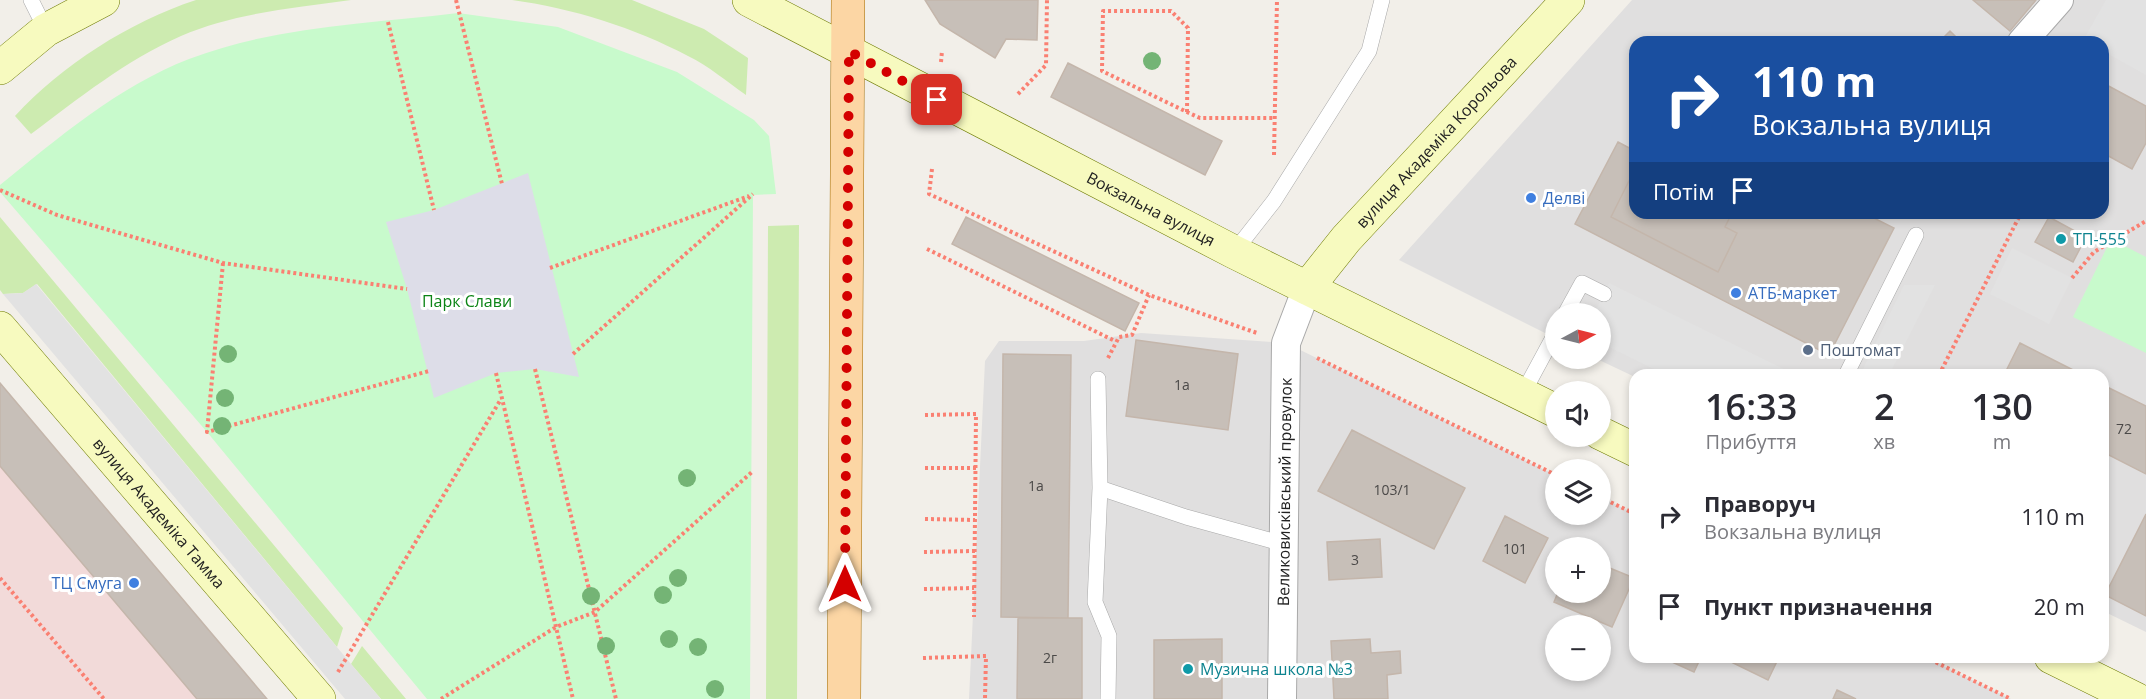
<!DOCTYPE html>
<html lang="uk">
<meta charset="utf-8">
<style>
:root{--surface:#fff;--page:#f7f7f7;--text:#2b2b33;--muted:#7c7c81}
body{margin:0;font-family:"Open Sans",sans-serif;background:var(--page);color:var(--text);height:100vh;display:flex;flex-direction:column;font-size:22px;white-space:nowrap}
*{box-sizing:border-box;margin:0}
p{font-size:20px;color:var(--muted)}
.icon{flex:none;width:33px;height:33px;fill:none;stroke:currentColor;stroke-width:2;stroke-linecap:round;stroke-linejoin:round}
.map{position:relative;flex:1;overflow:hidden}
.sheet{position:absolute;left:1629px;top:369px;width:480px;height:294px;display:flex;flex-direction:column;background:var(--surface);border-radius:18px;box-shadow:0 3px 9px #0003}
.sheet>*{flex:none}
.banner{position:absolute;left:1629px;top:36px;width:480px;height:183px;border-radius:18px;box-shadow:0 3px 9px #0003;background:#1a4fa0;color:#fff;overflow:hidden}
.needle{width:39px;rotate:83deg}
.controls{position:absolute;left:1545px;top:303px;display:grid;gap:12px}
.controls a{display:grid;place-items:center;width:66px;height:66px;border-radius:50%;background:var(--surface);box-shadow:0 3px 9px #0003;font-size:30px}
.pin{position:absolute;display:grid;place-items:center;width:51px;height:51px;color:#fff;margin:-26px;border-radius:12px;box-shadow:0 3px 9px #0006}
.me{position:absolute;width:66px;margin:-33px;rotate:0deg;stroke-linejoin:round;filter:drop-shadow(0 0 4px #0008)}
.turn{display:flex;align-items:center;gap:21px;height:126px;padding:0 24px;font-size:27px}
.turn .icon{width:78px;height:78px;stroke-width:2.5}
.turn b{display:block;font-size:42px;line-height:51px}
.then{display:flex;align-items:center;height:57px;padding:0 24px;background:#0003;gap:12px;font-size:22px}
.eta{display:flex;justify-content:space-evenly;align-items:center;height:102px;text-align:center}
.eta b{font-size:36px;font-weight:600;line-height:42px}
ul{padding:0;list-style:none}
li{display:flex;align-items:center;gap:18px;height:90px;padding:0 24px}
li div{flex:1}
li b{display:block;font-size:22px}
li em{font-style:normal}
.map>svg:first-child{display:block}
</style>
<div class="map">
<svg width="2146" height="699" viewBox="0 0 2146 699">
<rect width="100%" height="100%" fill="#f2efe9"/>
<path fill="#e0dfdf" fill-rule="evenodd" d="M1632,0h514v632l-43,-21v-236h-468v2l-38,-18 3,-1v-44h-44l-1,24 -156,-78zM1635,42h468v171h-468z
M1141,333l145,10 269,132 1,39h44l1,-17 34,17v143h290l86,42h-1042l16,-338 14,-20h85zM1556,548h44v44h-44zM1556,626h44v44h-44z"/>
<path fill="#f2dad9" d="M0,466l197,233h-197z"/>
<path fill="#cdebb0" d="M196,0h155c-57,8 -117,13 -170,36 -55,24 -103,63 -150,98l-16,-18c47,-51 114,-94 181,-116z
M512,0h120l72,29 44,29 -2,37c-19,-13 -37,-29 -58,-39 -53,-28 -116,-48 -176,-56z
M0,217l343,411 -6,19 -300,-363 -14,9 -20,1 -3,-4z
M799,225l-2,474h-31l2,-473z
M362,646l44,53h-25l-30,-35z"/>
<path fill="#c8facc" d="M458,13l100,14 119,45 77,48 15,16 7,58 -23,1 -3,504h-323l-220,-267 -207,-240v-7c58,-47 119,-99 189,-126 86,-33 179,-35 269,-46z
M2111,239l35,18v96l-73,-36z"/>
<path fill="#e2e2e2" d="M2106,0h40v75l-43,-24v-9l-20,-1z
M2012,248l60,30 -23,46 -59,-30z
M1609,283l187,92h-130l-65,-32 -1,-29h-6z
M36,284l315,380 30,35h-36l-342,-405 20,-1z
M1904,285h31l-46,90h-29z"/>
<path fill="#dddde8" d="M528,173l51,204 -44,-8 -39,4 -62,25 -27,-109 -21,-67 48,-12z"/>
<path fill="#c7bfb8" stroke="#c4b6ab" stroke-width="1.5" d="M925,0h113l-1,40 -31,-1 -11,19 -55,-34z
M1973,0h63l-26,31z
M1950,31l11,11h-22z
M1068,63l154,78 -17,34 -154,-78z
M2103,83l43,23v37l-14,26 -29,-16z
M1618,142l17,9v30l-5,-2 -19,38 107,55 19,-39 -12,-6 7,-14h132l30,15 -65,127 -254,-131z
M1630,179l5,2v32h97l-7,14 12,6 -19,39 -107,-55z
M966,217l173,86 -14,28 -173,-87z
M2049,217l37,20 -13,25 -38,-20z
M1136,340l102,14 -10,76 -102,-14z
M2020,343l63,32h-79z
M1003,354l68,1 -3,263 -67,-1z
M0,383l267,316h-70l-197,-233z
M2103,385l43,21v68l-43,-22z
M1352,430l113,58 -31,61 -116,-58z
M2146,514v102l-41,-21z
M1505,516l43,22 -23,45 -42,-22z
M1380,539l2,38 -53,3 -2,-38z
M1600,564l34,14 -22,49 -58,-25 4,-10h42z
M1018,618h64v81h-65z
M1222,639v60h-68v-59z
M1370,639l1,14 29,-2 1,22 -14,2 1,24h-54l-3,-58z
M1661,657h40l-7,15z
M1721,657h58l-11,23z
M1837,690l19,9h-23z"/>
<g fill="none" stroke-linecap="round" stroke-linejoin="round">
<defs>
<path id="lane" d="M31,0l15,30
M1234,252l40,-51 95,-150 13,-51
M1565,314l17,-31 22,11
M1846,375l70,-140
M1098,379l2,109 -5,114 14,34 -1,63
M1522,395l34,-63
M1100,488l86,29 98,27"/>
<g id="street">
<path d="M2022,42l37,-42"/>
<path id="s1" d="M1282,699l4,-356 21,-55"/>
</g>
<g id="secondary">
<path id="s2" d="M749,0l485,252 322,159"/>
<path d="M0,68l46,-38 57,-30"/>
<path id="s3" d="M1307,288l39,-49 222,-239"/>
<path id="s4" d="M0,328l319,371"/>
<path d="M1600,433l35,17"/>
<path d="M2051,657l85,42"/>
</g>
<path id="primary" d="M844,699l4,-699"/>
</defs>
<use href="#lane" stroke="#a9a9a9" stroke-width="16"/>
<use href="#street" stroke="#a9a9a9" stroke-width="30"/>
<use href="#secondary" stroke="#707d05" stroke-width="34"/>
<use href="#primary" stroke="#a06b00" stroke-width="34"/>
<path stroke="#fa8072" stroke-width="4" stroke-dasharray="3 3" stroke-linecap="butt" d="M456,0l46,184
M388,22l46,188
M2081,42l2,-1
M941,62l1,-11
M1018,94l28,-29 1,-65
M1187,112l1,-84 -17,-17h-68l-1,60 85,41 13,6h74
M1274,155l3,-155
M932,169l-3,25 220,101 108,38
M0,190l57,25 166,48 184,26
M927,249l188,92
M223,263l-16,169 222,-61
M550,268l199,-72
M2072,278l22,-26 52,-31
M573,354l180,-160
M1108,358l11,-21 13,-2 17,-40
M1317,358l239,117
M535,369l81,330
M496,373l77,326
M1939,375l82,-162
M925,415l51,-1 -2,203
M925,468h51
M1600,497l35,17
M925,519l50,1
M924,552l51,-1
M0,578l104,121
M924,589l50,-1
M1925,657l86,42
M923,658l63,-2 -1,43
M338,672l163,-273
M441,699l115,-72 39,-15 157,-140"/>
<use href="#lane" stroke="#fff" stroke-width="15"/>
<use href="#street" stroke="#fff" stroke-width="28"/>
<use href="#secondary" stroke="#f7fabf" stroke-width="33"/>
<use href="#primary" stroke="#fcd6a4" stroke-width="33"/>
</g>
<g fill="#74b475">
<circle cx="1152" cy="61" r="9"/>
<circle cx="228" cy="354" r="9"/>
<circle cx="225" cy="398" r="9"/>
<circle cx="222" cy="426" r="9"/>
<circle cx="687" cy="478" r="9"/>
<circle cx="678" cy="578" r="9"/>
<circle cx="663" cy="595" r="9"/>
<circle cx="591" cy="596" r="9"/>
<circle cx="669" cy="639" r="9"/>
<circle cx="606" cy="646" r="9"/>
<circle cx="698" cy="647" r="9"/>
<circle cx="715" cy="689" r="9"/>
</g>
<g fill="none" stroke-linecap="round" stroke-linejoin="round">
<path stroke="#d40000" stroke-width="10" stroke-dasharray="0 18" d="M845,584l4,-533 88,49"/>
</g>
<g fill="#3f7fe0" stroke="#fff" stroke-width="2">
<circle cx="1531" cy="198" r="6"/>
<circle cx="1736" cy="293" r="6"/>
<circle cx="134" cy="583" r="6"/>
</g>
<g fill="#0f9aa8" stroke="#fff" stroke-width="2">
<circle cx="2061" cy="239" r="6"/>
<circle cx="1188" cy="669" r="6"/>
</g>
<circle fill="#5c6f8a" stroke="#fff" stroke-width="2" cx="1808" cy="350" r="6"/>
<g text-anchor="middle" stroke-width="6" stroke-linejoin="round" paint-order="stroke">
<g font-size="14" fill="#4b4948">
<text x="1182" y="390">1а</text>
<text x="2124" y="434">72</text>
<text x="1036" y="491">1а</text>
<text x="1392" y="495">103/1</text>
<text x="1515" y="554">101</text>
<text x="1355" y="565">3</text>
<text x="1050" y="663">2г</text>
</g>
<g font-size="16" fill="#222" stroke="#fff">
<text dy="6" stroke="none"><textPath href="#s3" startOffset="195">вулиця Академіка Корольова</textPath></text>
<text dy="6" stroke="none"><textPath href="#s2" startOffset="453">Вокзальна вулиця</textPath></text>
<text dy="6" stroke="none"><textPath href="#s1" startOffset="207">Великовисківський провулок</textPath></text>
<text dy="6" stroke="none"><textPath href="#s4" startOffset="244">вулиця Академіка Тамма</textPath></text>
</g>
<g font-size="16" fill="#366cbe" stroke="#fff" text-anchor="start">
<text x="1543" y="204">Делві</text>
<text x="1748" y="299">АТБ-маркет</text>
<text x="122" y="589" text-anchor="end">ТЦ Смуга</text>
</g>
<g font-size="16" fill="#0d838f" stroke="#fff" text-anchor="start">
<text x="2073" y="245">ТП-555</text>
<text x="1200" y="675">Музична школа №3</text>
</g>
<g font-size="16" fill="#0c8416" stroke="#fff">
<text x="467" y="307">Парк Слави</text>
</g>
<g font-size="16" fill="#4e5e75" stroke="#fff" text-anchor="start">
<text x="1820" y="356">Поштомат</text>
</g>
</g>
</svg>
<div class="controls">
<a><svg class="needle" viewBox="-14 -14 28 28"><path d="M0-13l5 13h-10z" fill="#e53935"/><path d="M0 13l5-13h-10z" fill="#7c7c81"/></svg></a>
<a><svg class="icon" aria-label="sound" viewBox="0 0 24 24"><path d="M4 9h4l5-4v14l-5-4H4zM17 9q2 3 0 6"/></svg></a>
<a><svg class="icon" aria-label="layers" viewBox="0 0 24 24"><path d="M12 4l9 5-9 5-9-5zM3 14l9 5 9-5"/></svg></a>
<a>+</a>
<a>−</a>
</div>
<div class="pin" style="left:937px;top:100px;background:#d93025"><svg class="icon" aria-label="arrive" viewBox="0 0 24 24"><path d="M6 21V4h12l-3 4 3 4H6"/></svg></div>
<svg class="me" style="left:845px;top:584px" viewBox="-20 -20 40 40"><path d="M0-17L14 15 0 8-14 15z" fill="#d40000" stroke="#fff" stroke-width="4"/></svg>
<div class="banner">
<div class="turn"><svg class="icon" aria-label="right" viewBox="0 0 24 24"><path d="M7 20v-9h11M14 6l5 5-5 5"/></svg><div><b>110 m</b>Вокзальна вулиця</div></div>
<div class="then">Потім<svg class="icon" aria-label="arrive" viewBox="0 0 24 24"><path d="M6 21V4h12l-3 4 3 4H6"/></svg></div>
</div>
<section class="sheet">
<div class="eta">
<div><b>16:33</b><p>Прибуття</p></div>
<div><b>2</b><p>хв</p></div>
<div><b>130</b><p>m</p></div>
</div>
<ul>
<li><svg class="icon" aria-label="right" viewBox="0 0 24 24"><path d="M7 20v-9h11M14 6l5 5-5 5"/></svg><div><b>Праворуч</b><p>Вокзальна вулиця</p></div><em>110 m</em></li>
<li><svg class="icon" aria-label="arrive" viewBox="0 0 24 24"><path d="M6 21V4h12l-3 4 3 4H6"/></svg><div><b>Пункт призначення</b></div><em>20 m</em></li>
</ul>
</section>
</div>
